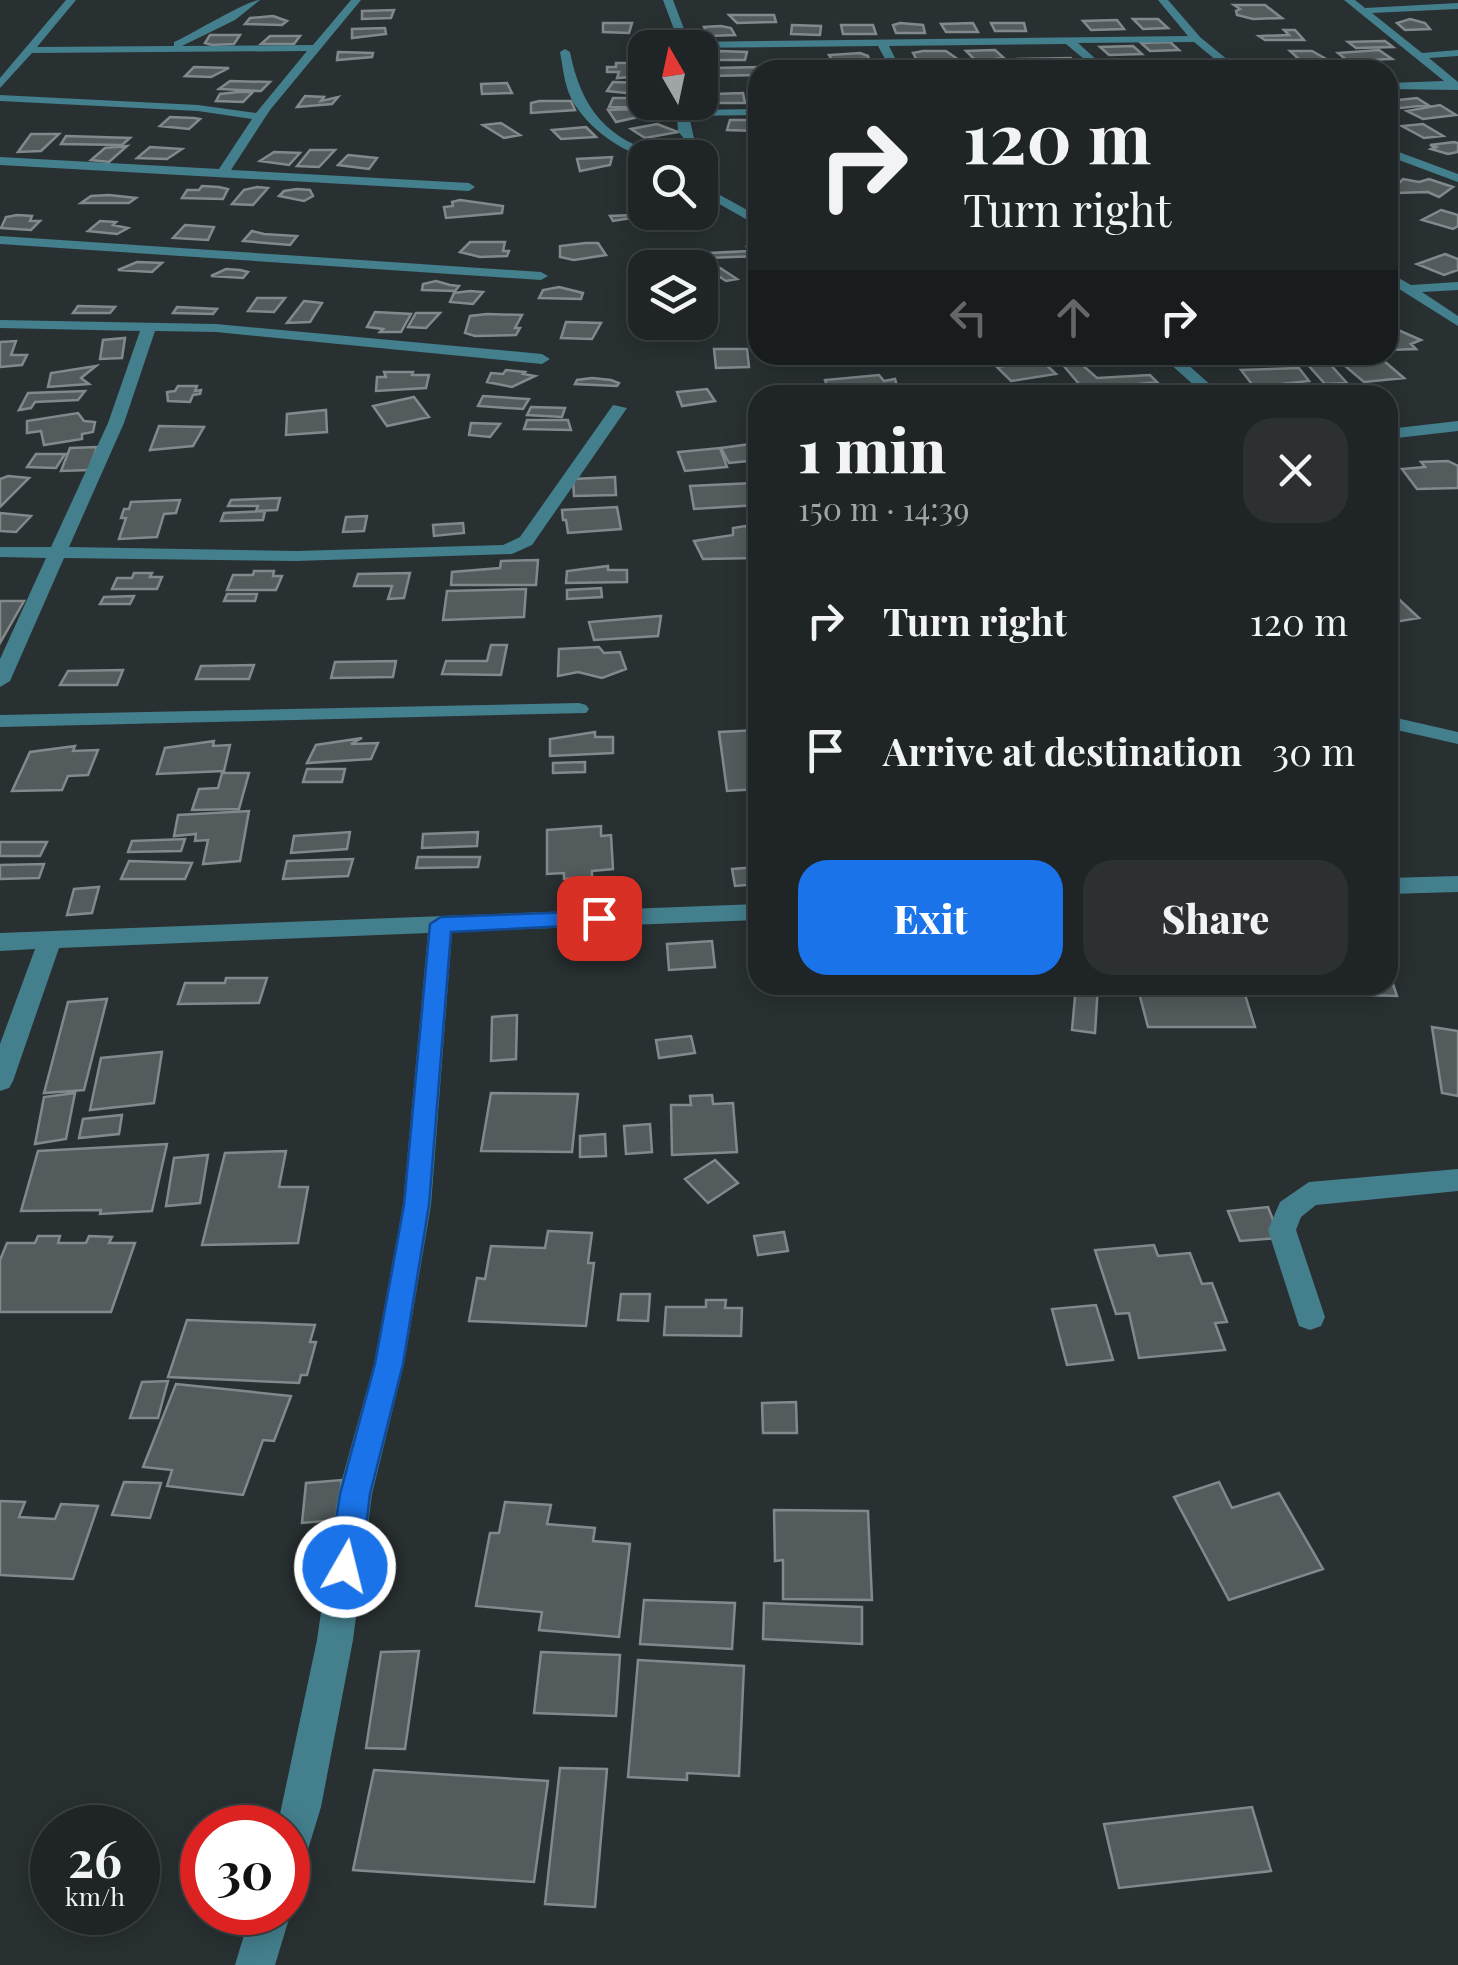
<!DOCTYPE html>
<meta charset="utf-8">
<style>
:root{--surface:#1f2426;--page:#2c3032;--text:#f1f3f6;--muted:#a1a4a7;--line:#3c4143;--accent:#1a73e8}
body{margin:0;font-family:"Playfair Display",serif;background:var(--page);color:var(--text);height:100vh;display:flex;flex-direction:column;font-size:38px;white-space:nowrap}
*{box-sizing:border-box;margin:0}
p{font-size:32px;color:var(--muted)}
.icon{flex:none;width:55px;height:55px;fill:none;stroke:currentColor;stroke-width:2;stroke-linecap:round;stroke-linejoin:round}
.map{position:relative;flex:1;overflow:hidden}
.drawer{position:absolute;left:748px;top:385px;width:650px;height:610px;display:flex;flex-direction:column;background:var(--surface);border-radius:30px;box-shadow:0 5px 25px #0003,0 0 0 2px var(--line)}
.drawer>*{flex:none}
.guide{position:absolute;left:748px;top:60px;width:650px;height:305px;border-radius:30px;box-shadow:0 5px 25px #0003,0 0 0 2px var(--line);background:#1f2426;color:var(--text);overflow:hidden}
.needle{width:65px;rotate:351deg}
.fabs{position:absolute;left:628px;top:30px;display:grid;gap:20px}
.fabs a{display:grid;place-items:center;width:90px;height:90px;border-radius:20px;background:var(--surface);box-shadow:0 5px 25px #0003,0 0 0 2px var(--line);font-size:50px}
.speed{position:absolute;left:30px;top:1805px;display:flex;gap:20px;font-size:50px;font-weight:700;text-align:center}
.speed>*{display:grid;place-content:center;width:130px;height:130px;border-radius:50%;background:var(--surface);box-shadow:0 5px 25px #0003,0 0 0 2px var(--line);line-height:1}
.speed small{font-size:25px;font-weight:400}
.speed .limit{border:15px solid #d22;background:#fff;color:#111}
.pin{position:absolute;display:grid;place-items:center;width:85px;height:85px;color:#fff;margin:-42px;border-radius:20px;box-shadow:0 5px 15px #0006}
.me{position:absolute;width:110px;margin:-55px;rotate:8deg;stroke-linejoin:round;filter:drop-shadow(0 0 8px #0008)}
.turn{display:flex;align-items:center;gap:35px;height:210px;padding:0 50px;font-size:45px}
.turn .icon{width:130px;height:130px;stroke-width:2.5}
.turn b{display:block;font-size:70px;line-height:85px}
.lanes{display:flex;align-items:center;height:95px;padding:0 50px;background:#0003;justify-content:center;gap:50px;direction:ltr}
.lanes .off{opacity:.35}
.round{display:grid;place-items:center;flex:none;width:105px;height:105px;border-radius:30px;background:var(--page)}
.headline{display:flex;align-items:center;justify-content:space-between;height:170px;padding:0 50px}
h1{font-size:60px;font-weight:800;line-height:75px}
.primary-button{display:flex;gap:20px;margin-top:auto;padding:20px 50px}
.primary-button a{flex:1;height:115px;border-radius:30px;background:var(--accent);color:#fff;font-size:40px;font-weight:800;line-height:115px;text-align:center}
.primary-button a+a{background:var(--page);color:var(--text)}
ul{padding:0;list-style:none}
li{display:flex;align-items:center;gap:30px;height:130px;padding:0 50px}
li div{flex:1}
li b{display:block;font-size:38px}
li em{font-style:normal}
.map>svg:first-child{display:block}
</style>
<div class="map">
<svg width="1458" height="1965" viewBox="0 0 1458 1965">
<rect width="100%" height="100%" fill="#293032"/>
<path fill="#535b5d" stroke="#81898c" stroke-width="2.5" d="M1234,5h31l17,13 -29,1 -16,-4 -1,-4 4,-2z
M394,10l-3,8 -29,1v-8z
M729,15h45l2,7 -39,1z
M273,16l14,5 -5,4 -37,-1 5,-6z
M1133,19h25l10,9 -25,1z
M1410,19l15,4 5,6 -25,1 -8,-7z
M1117,20l7,9 -33,1 -8,-9z
M603,23h29l-3,10 -26,-1z
M900,23l23,2 2,8h-29l-3,-8z
M973,23l5,9h-32l-5,-8z
M991,23h33l2,8h-31z
M792,25l29,1 -1,9 -29,-1z
M841,25h32l3,9h-33z
M721,26l10,2 4,7 -27,1 -4,-9z
M385,28l1,6 -34,4v-9z
M1284,30h11l9,10h-39l-6,-4 30,-1z
M210,35h30l-6,9 -22,1 -7,-2z
M270,36h30l-6,8h-33z
M1385,41l8,6 -37,1 -8,-6z
M1170,42l9,8 -29,1 -9,-8z
M1133,46l9,8 -33,1 -9,-8z
M995,50l9,8 -28,3 -10,-10z
M1379,50l13,9 -44,2 -10,-8z
M720,51l27,1 -2,8h-29z
M923,51h23l13,9 -3,5 -38,-3 -5,-9z
M1290,51h22l16,9h-28z
M338,52l35,1 -1,4 -35,3z
M860,53l8,3 1,3h-6l4,5h-32l-6,-9z
M1071,58l5,9 -48,1 -9,-9z
M616,63h28l1,13 -28,2 2,-6h-12v-5h9z
M194,67l35,1 -18,9 -26,-1z
M760,67l-2,8 -46,1 2,-8z
M230,81l40,1 -9,9 -42,-2z
M613,82l32,1v12l-38,-4z
M507,83l5,10 -30,1 -1,-10z
M238,92h15l-10,10 -27,-1 4,-7z
M743,93l2,10h-26l-4,-9z
M305,96l19,1 -3,4 17,-4 -6,7 -35,3z
M613,98h32v4h19l-3,6 -52,-1z
M1417,98l11,7 -27,3 -13,-7z
M539,101h32l4,9 -44,3v-10z
M1440,105l16,10 -33,4 -16,-8z
M635,109l12,6 -31,7 -8,-12z
M170,117l24,1 6,1 -11,10 -29,-3z
M730,120h24l3,11 -30,-1z
M501,123l19,12 -16,3 -21,-13z
M657,124l21,8 -33,6 -14,-9z
M1423,124l20,12 -19,2 -22,-12z
M586,127l10,10 -35,2 -9,-9z
M31,134h28l-18,17 -23,1z
M66,136l64,2 -8,7 -61,-1z
M1454,142l4,1v9l-10,2 -17,-5 5,-2 -6,-2z
M127,146l-18,16 -18,-2 14,-12z
M150,147l32,2 -15,10 -30,-1z
M310,150h25l-16,17 -22,-1z
M274,152l26,1 -11,12 -29,-4z
M348,155l29,3 -8,11 -31,-4z
M612,157l-2,8 -30,6 -3,-12z
M1403,179l16,3 10,-3 24,8 -14,10 -11,-5 -31,1 -1,-7z
M202,186l17,1 9,2 -5,10 -41,-1 5,-8h12z
M257,187l11,1 -15,17 -21,-1 12,-14z
M297,189l13,1 3,6 -9,5 -25,-5 5,-5z
M109,195l27,3 -7,5h-48l10,-7z
M460,200l43,6 -1,7 -56,5 -2,-11 9,-1 -1,-4z
M645,207v5h42l7,16 -32,2 -7,-3 -4,-12 -38,6 -3,-5 23,-1 -1,-7z
M1441,210l17,5v11l-5,3 -31,-9z
M17,215l15,1 -2,5h10l-9,9 -30,-2 5,-11z
M100,221l16,1 -3,3 15,3 -11,6 -29,-3z
M185,225l29,2 -6,13 -35,-2z
M252,231l12,3 33,2 -7,9 -47,-4z
M470,242h35l-2,9h6l-2,5 -27,1 -20,-5z
M586,243h12l8,12 -32,5 -14,-3v-11z
M747,247h11v9l-49,2v-5l40,-2z
M1445,254l13,5v11l-14,5 -27,-11z
M137,262l25,1 -10,9 -34,-2z
M711,262l26,17 -11,2 -26,-17z
M226,269l14,1 8,2 -5,6 -32,-2z
M436,281l14,4 9,1 -4,5 -33,-1 1,-6z
M559,287l24,6 -2,6 -42,-1 4,-8z
M470,291l13,1 -10,12 -23,-2 4,-9z
M257,298h28l-11,14 -26,-1z
M304,301l18,2 -12,19 -23,1z
M78,306l37,1 -5,6h-37z
M177,307l40,2 -4,5 -40,-1z
M375,312l36,2 -10,18h-21l3,-3 -16,-2z
M416,313h24l-14,15 -18,-1z
M487,314l35,1 -7,13h5l-4,7 -41,1 -10,-3 5,-17z
M566,322l35,1 -9,16 -31,-1z
M1398,330l23,10 -10,4 5,5 -28,1v-18z
M125,338l-3,20 -22,1 3,-19z
M16,341l-5,14h16l-5,10 -22,2v-25z
M714,349h33l2,18 -33,1z
M1231,355h50l5,5 -49,3z
M1041,360l15,14 -45,7 -14,-14z
M1384,361l20,17 -40,4 -19,-16z
M1080,363l17,15 53,-3 7,7 -73,8 -21,-25z
M1329,363l18,20 -22,1 -17,-19z
M96,366l-15,12 8,6 -41,3 3,-14z
M1299,368l10,13 -55,6 -13,-17z
M506,370l19,2 -2,2 12,2 -23,11 -25,-5 4,-9 12,1z
M384,372h29l-1,3h17l-3,13 -50,3 1,-14h9z
M879,375l5,6 11,-2 3,10 -11,2 3,4h-44l-1,-5h-16l-4,-10z
M592,378l19,2 8,3 -2,3 -42,-2 2,-4z
M178,386h19l-2,5 6,-1 -1,4 -7,1 -3,7 -22,-1 -1,-9 8,-1z
M1331,388l6,7h-49l-4,-5z
M707,389l8,12 -33,5 -5,-14z
M85,391l-7,9 -43,2 -4,6 -12,2 9,-17z
M483,396l46,3 -6,10 -45,-3z
M414,397l15,20 -42,9 -14,-20z
M531,407l34,1 -3,9 -35,-2z
M326,410l1,22 -41,3 1,-21z
M78,413l6,8 11,1 -2,10 -11,2v5l-38,6 -3,-14 -14,2v-12z
M527,420h41l3,10 -47,-1z
M471,423l29,1 -10,13 -21,-2z
M159,426l45,1 -11,19 -43,4z
M758,443v17l-29,3 -8,-15z
M97,447l-8,23 -28,1 9,-23z
M720,448l7,19 -42,4 -7,-19z
M36,454h29l-9,14 -29,-1z
M1448,461l10,5v22l-41,1 -15,-20 23,-2 -4,-5z
M8,476l21,2 -29,29v-28z
M615,477l1,18 -42,1 -1,-17z
M753,483l4,22 -63,4 -4,-23z
M280,498l-3,12 -21,1 2,-5h-30l3,-6z
M180,500l-4,13 -12,1 -7,23 -38,2 7,-21h-5l3,-9h5l2,-7z
M617,507l4,22 -53,4 -2,-13h-3l-1,-10z
M265,511l-2,9 -42,1 3,-8z
M0,513l31,3 -15,16 -16,-1z
M367,516l-3,15 -21,1 3,-15z
M463,523l1,10 -30,3 -1,-11z
M745,526l6,6 7,-1v27l-55,1 -9,-18 39,-6v-7z
M538,560l-2,25h-85l1,-13 48,-4 1,-7z
M608,566v4h19v12l-61,1 1,-12z
M254,571h20l-1,5h9l-6,14h-49l6,-15h20z
M134,573h18l-2,4h12l-5,12h-45l5,-11h15z
M410,573l-6,25 -16,1 4,-13h-38l4,-12z
M601,588l1,9 -35,2v-9z
M526,589l-2,28 -81,3 4,-29z
M1388,589l31,29 -31,5z
M227,594h30l-2,7h-31z
M134,596l-4,8h-30l4,-7z
M0,601h24l-24,42z
M661,616l-3,20 -64,4 -5,-18z
M491,645h16l-6,30 -59,-1 4,-13h41z
M599,647l5,6 16,-1 6,17 -24,9 -24,-6 -20,4 1,-27z
M396,661l-3,16 -62,1 4,-16z
M254,665l-5,14h-53l5,-13z
M123,670l-6,15h-57l8,-14z
M758,730v59l-31,2 -8,-59z
M595,732v5h18v16l-63,3v-17z
M362,738l-11,6 27,-1 -7,16 -64,4 9,-18z
M214,741l-1,5 17,-1 -6,26 -67,3 8,-26z
M75,746l-2,5 25,-1 -10,25 -20,1 -6,14 -50,1 18,-39z
M585,762v10l-32,1v-10z
M307,769h38l-3,13h-39z
M222,773h27l-10,36 -47,1 7,-21 19,-1z
M249,811l-9,50 -37,3 5,-24 -13,1 1,-7 -22,2 4,-21z
M601,826v10l10,-1 2,34 -21,2v6l-28,2v-6l-17,1v-44z
M350,832l-3,17 -56,4 3,-17z
M478,832l-1,14 -55,2 1,-14z
M185,839l-4,12 -53,1 4,-11z
M0,842h47l-7,14h-40z
M418,857h62l-2,10 -62,1z
M353,859l-5,17 -65,3 4,-18z
M129,861l63,2 -7,16h-64z
M44,864l-5,14 -39,1v-14z
M758,867v17l-23,2 -3,-17z
M99,887l-7,26 -25,2 7,-26z
M712,941l3,26 -46,3 -2,-26z
M1388,969l9,27 -109,-3 -3,-8h103z
M226,978h41l-8,25 -81,1 7,-21h40z
M1076,985h22l-3,48 -23,-3z
M1167,985h75l13,42h-107l-10,-38h30z
M107,999l-23,91 -40,3 24,-91z
M517,1015l-1,44 -25,2 1,-44z
M1432,1027l26,4v65l-16,-3z
M691,1036l4,17 -36,5 -3,-18z
M162,1052l-8,51 -64,7 11,-52z
M75,1093l-9,46 -31,5 9,-47z
M491,1093l87,1 -6,58 -91,-1z
M712,1095l1,9 20,-1 4,49 -65,3 -1,-50h20l-1,-9z
M122,1115l-3,19 -40,4 4,-19z
M650,1124l2,28 -26,2 -2,-28z
M605,1134l1,22 -26,1v-21z
M167,1144l-15,67 -52,3 1,-4 -80,1 17,-60z
M286,1151l-7,36h29l-10,56 -96,2 23,-92z
M208,1155l-8,48 -34,3 8,-48z
M715,1160l23,23 -30,20 -23,-24z
M1268,1207l12,31 -40,3 -12,-30z
M548,1231l44,2 -4,30h6l-8,63 -117,-5 8,-43 8,1 6,-33 54,2z
M784,1232l4,19 -30,4 -4,-19z
M38,1236h22l-2,7h28l3,-7 23,1 -3,6h26l-24,69h-111v-52l7,-17h28z
M1154,1245l4,11 32,-3 12,31 10,-1 15,39 -12,1 10,27 -86,8 -10,-45 -13,1 -21,-64z
M621,1294h29l-2,27 -30,-1z
M706,1300h20l-1,8h17l-1,28 -77,-1 2,-28h40z
M1096,1305l17,55 -46,5 -15,-56z
M187,1320l128,5 -5,17h6l-9,33h-6l-2,8 -131,-6z
M168,1381l-10,37h-28l12,-36z
M176,1384l115,12 -17,45 -11,-1 -20,55 -76,-9 5,-16 -29,-3z
M796,1402l1,31h-34l-1,-30z
M342,1480l-5,40 -35,3 4,-40z
M124,1482l37,1 -11,35 -38,-3z
M1219,1482l13,26 47,-15 44,76 -94,31 -55,-103z
M0,1501l25,1 -6,15 36,2 6,-15 37,2 -25,73 -73,-4z
M505,1502l46,3 -4,19 48,4 -2,13 37,3 -11,93 -80,-7 3,-18 -66,-6 14,-73h9z
M774,1510l94,1 4,89 -89,-1v-39l-8,1z
M644,1600l91,3 -3,46 -92,-5z
M764,1603l98,4v37l-99,-5z
M419,1651l-14,98 -39,-1 15,-96z
M541,1652l79,3 -4,61 -82,-3z
M638,1660l106,6 -5,110 -52,-3v7l-59,-3z
M560,1768l47,1 -12,138 -50,-3z
M374,1770l174,11 -14,101 -181,-12z
M1252,1807l19,64 -152,17 -15,-64z"/>
<g fill="none" stroke-linecap="round" stroke-linejoin="round">
<path fill="#447f8d" fill-rule="evenodd" d="M66,0h10l-39,47 137,-1v-4c18,-8 73,-42 86,-42l-25,20 -53,26 131,-1 38,-45h10l-91,110 -39,60 238,13 6,4 -6,4 -469,-26v-8l219,12 33,-50 -54,-8 -198,-10v-6l198,10 58,8 51,-62 -275,2 -32,35v-10z
M663,0h10l16,42 499,-6 -30,-36h10l32,37 40,33h-12l-34,-28 -116,1 30,27h-11l-31,-26 -177,2 12,24h-10l-13,-24 -197,2z
M1344,0h11l10,8 93,-5v6l-86,4 50,40 36,-3v6l-29,2 29,24v8l-70,-1v-6l56,-2z
M565,49l5,3c11,56 37,89 95,103l20,-15 -7,-9 -2,-29h12v8l70,-1v6l-69,1 6,27c-5,5 -13,13 -19,15 -37,10 -89,-28 -105,-60 -7,-14 -8,-31 -11,-46z
M1388,148l70,26v8l-70,-26z
M700,184l58,32v10l-58,-33z
M0,236l541,36 7,4 -7,4 -541,-36z
M1388,272l23,13 47,-3v8l-36,2 36,24v10l-70,-44z
M0,320l216,4 326,30 8,5 -8,5 -326,-32 -61,-1 -31,92 -55,124 227,4 207,-6 17,-8 93,-132 14,3 -95,137 -20,9 -216,7 -232,-3 -54,123 -10,6v-28l46,-101 -46,-1v-10h51l57,-124 32,-92 -140,-3z
M914,355h18l12,9 -13,3z
M1160,355h17l45,40h-17z
M1458,421v10l-70,8v-10z
M579,703l7,2 3,4 -3,4 -586,14v-12z
M1388,716l70,16v12l-70,-16z
M1458,876v16l-70,2v-16z
M758,904v16l-306,12 -21,273 -27,159 -32,130 -19,146 -32,167 -19,62 -14,5v-46h-11l40,-188 21,-146 36,-130 29,-159 25,-272 -369,15 -46,133 -4,7 -9,3v-47l35,-95 -35,2v-18z
M1458,1169v22l-142,14 -15,12 -5,13 29,87 -4,9 -11,4 -11,-4 -31,-96 12,-28 29,-20z
M288,1904l3,8 -16,53h-40l16,-53h37z"/>
</g>
<path fill="#1a73e8" stroke="#114b97" stroke-width="2.5" d="M599,911l8,2 3,5 -3,6 -156,8 -22,273 -26,159 -33,130 -9,73 -5,11 -11,4 -11,-4 -5,-11 11,-73 35,-130 29,-159 26,-281 11,-7z"/>
</svg>
<div class="fabs">
<a><svg class="needle" viewBox="-14 -14 28 28"><path d="M0-13l5 13h-10z" fill="#e53935"/><path d="M0 13l5-13h-10z" fill="#a1a4a7"/></svg></a>
<a><svg class="icon" aria-label="search" viewBox="0 0 24 24"><circle cx="10" cy="10" r="6"/><path d="M15 15l6 6"/></svg></a>
<a><svg class="icon" aria-label="layers" viewBox="0 0 24 24"><path d="M12 4l9 5-9 5-9-5zM3 14l9 5 9-5"/></svg></a>
</div>
<div class="speed"><div>26<small>km/h</small></div><div class="limit">30</div></div>
<div class="pin" style="left:599px;top:918px;background:#d93025"><svg class="icon" aria-label="arrive" viewBox="0 0 24 24"><path d="M6 21V4h12l-3 4 3 4H6"/></svg></div>
<svg class="me" style="left:345px;top:1567px" viewBox="-20 -20 40 40"><circle r="17" fill="#1a73e8" stroke="#fff" stroke-width="3"/><path d="M0-11L8 9 0 5-8 9z" fill="#fff"/></svg>
<div class="guide">
<div class="turn"><svg class="icon" aria-label="right" viewBox="0 0 24 24"><path d="M7 20v-9h11M14 6l5 5-5 5"/></svg><div><b>120 m</b>Turn right</div></div>
<div class="lanes"><svg class="icon off" aria-label="left" viewBox="0 0 24 24"><path d="M17 20v-9H6M10 6l-5 5 5 5"/></svg><svg class="icon off" aria-label="ahead" viewBox="0 0 24 24"><path d="M12 20V5M6 11l6-6 6 6"/></svg><svg class="icon" aria-label="right" viewBox="0 0 24 24"><path d="M7 20v-9h11M14 6l5 5-5 5"/></svg></div>
</div>
<section class="drawer">
<div class="headline"><div><h1>1 min</h1><p>150 m · 14:39</p></div><a class="round"><svg class="icon" aria-label="close" viewBox="0 0 24 24"><path d="M6 6l12 12M18 6L6 18"/></svg></a></div>
<ul>
<li><svg class="icon" aria-label="right" viewBox="0 0 24 24"><path d="M7 20v-9h11M14 6l5 5-5 5"/></svg><div><b>Turn right</b></div><em>120 m</em></li>
<li><svg class="icon" aria-label="arrive" viewBox="0 0 24 24"><path d="M6 21V4h12l-3 4 3 4H6"/></svg><div><b>Arrive at destination</b></div><em>30 m</em></li>
</ul>
<div class="primary-button"><a>Exit</a><a>Share</a></div>
</section>
</div>
